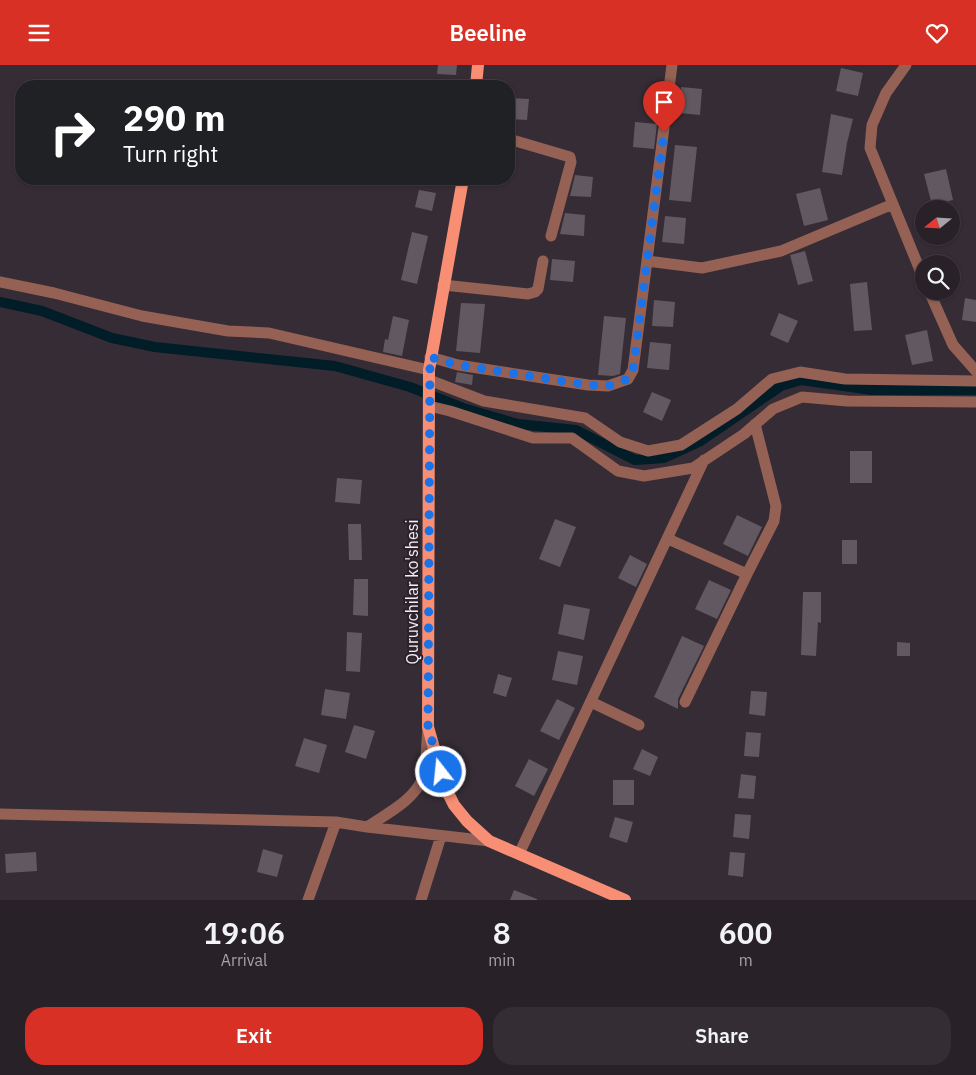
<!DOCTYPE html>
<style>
:root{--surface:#282128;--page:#342e34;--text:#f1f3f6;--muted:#a5a3a8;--line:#443e45;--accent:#d93025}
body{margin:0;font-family:"IBM Plex Sans",sans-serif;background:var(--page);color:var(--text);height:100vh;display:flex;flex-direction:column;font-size:19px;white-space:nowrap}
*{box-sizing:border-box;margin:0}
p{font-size:16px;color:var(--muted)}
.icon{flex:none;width:28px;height:28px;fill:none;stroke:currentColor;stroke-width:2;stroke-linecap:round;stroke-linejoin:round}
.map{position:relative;height:835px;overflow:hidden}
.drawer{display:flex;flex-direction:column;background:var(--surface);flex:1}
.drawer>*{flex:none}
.top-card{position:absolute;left:15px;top:15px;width:500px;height:105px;border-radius:20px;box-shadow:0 1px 4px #0004,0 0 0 1px var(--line);background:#202124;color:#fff;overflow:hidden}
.needle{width:32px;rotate:252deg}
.fabs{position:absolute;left:915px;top:135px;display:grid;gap:10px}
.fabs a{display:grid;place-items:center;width:45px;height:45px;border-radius:50%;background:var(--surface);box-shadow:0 1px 4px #0004,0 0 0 1px var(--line);font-size:25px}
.pin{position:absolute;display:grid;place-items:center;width:42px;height:42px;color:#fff;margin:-51px -21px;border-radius:50% 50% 50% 0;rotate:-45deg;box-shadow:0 0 5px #0007}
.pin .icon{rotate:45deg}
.me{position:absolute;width:55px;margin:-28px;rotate:344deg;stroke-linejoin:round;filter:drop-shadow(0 0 4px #0008)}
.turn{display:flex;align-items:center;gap:18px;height:105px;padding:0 25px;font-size:22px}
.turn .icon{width:65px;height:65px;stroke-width:2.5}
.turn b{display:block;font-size:35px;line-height:42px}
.eta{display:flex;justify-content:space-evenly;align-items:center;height:85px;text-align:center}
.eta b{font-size:30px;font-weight:600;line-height:35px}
.primary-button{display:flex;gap:10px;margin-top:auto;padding:10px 25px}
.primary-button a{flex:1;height:58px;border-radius:20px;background:var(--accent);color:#fff;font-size:20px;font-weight:600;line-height:58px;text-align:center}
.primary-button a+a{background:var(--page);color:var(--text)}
header{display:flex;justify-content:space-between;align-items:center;height:65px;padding:0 25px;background:var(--accent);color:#fff;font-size:22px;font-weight:600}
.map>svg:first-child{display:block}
</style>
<header><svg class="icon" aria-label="menu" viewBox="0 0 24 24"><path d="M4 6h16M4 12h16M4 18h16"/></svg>Beeline<svg class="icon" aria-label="heart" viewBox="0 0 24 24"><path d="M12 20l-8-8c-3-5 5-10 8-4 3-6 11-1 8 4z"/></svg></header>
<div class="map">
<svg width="976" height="835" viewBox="0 0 976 835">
<rect width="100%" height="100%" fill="#352c35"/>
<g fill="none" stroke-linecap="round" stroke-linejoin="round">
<path stroke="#011d27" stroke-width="10" d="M0,237l42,9 70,27 43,9 180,19 75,21 53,21 55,16 58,6 59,30 29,-2 35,-16 82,-56 20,-6 71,10h104"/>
</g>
<path fill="#625861" d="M438,0h19l-1,10 -19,-1z
M841,3l22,5 -5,23 -22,-5z
M681,22l21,2 -2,26 -21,-2z
M509,33l20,1 -2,21 -18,-1z
M831,49l22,5 -6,24 -5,32 -20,-3z
M635,57l22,2 -3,25 -21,-2z
M675,80l22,2 -6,55 -22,-2z
M946,104l7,31 -21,5 -8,-31z
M575,110l18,2 -2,20 -21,-1z
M820,123l8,32 -24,6 -8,-32z
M419,125l17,3 -4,18 -17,-4z
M565,148l20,2 -1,21 -24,-2z
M665,151l21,2 -2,26 -22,-2z
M412,167l16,4 -11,48 -16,-4z
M805,186l8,30 -15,4 -8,-30z
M552,194l23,2 -2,21 -23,-2z
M867,217l5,48 -18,1 -4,-47z
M965,233l11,2v22l-14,-2z
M654,235l21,2 -2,25 -21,-1z
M461,238l24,1 -5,49 -24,-2z
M779,248l19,8 -10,22 -18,-8z
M393,251l16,4 -7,36 -19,-4 2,-13 3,1z
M604,251l22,2 -6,56 -7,2 -15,-1z
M927,265l6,31 -21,4 -7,-30z
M650,277l21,2 -2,26 -22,-2z
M457,307l16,3 -1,10 -17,-3z
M652,327l19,8 -9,21 -19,-9z
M850,386h22v32h-22z
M337,413l25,2 -2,24 -25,-2z
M737,450l25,12 -14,29 -25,-12z
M555,454l21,8 -16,40 -21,-8z
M348,459h13l1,36h-13z
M842,475h15v24h-15z
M630,490l17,9 -11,23 -18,-9z
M354,514h14v37l-15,-1z
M709,515l22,10 -14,29 -22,-10z
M803,527h18v31l-3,-1 -2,34 -15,-1z
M564,539l26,5 -6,31 -26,-6z
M347,567l15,1 -2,39 -14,-1z
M682,571l22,10 -26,53v10l-24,-12z
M897,577l13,1v13h-13z
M558,586l25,5 -6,29 -25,-5z
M498,609l14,4 -6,19 -13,-4z
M325,624l25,4 -4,26 -25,-4z
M751,626l16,1 -2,24 -16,-2z
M557,634l18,9 -16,32 -19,-9z
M354,660l21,6 -9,28 -21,-7z
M746,667l15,1 -2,24 -15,-1z
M304,673l23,7 -8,28 -24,-7z
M642,684l16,8 -8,19 -17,-7z
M529,694l19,10 -14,27 -19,-10z
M741,709l15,2 -2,23 -16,-1z
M613,715h21v25h-21z
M735,749l16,1 -2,24 -16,-2z
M615,752l18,5 -6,21 -18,-6z
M263,784l20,6 -6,22 -20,-5z
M36,787l1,19 -31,2 -1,-19z
M730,787l15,1 -2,24 -15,-2z
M514,825l23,9v1h-27z"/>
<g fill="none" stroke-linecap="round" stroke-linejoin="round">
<path stroke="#946154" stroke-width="11" d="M906,0l-20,28 -14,32 -2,23 54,132
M509,74l61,18 1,5 -20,74
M647,196l55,7 79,-17 112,-47
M0,217l54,11 88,23 86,15 41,2 160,37
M443,220l85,9 7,-2 3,-3 5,-28
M929,226l24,54 23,26
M430,292l28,8 130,20 20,1 20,-7 5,-9 39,-305
M429,315l55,21 101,17 35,24 28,9 33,-6 56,-36 35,-30 28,-7 45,7 131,2
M429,341l21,5 83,27h39l46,33 26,5 49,-8 51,-34 29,-25 29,-12 45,4 129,1
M668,474l79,35
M591,637l48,23
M685,637l62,-128 27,-53 2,-15 -21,-82
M0,749l336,8 31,5 122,14
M367,762c19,-13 48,-27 56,-50 4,-14 3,-32 5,-47
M519,789l185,-394
M308,835l28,-78
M421,835l20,-64"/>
<path stroke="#f88f75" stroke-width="12" d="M476,21l2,-21
M463,114l-34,191 -1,357 17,60 9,18 13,16 22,20 136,59"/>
</g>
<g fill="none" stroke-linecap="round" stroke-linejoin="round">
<path stroke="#1a73e8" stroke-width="9" stroke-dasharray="0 16.2" d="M441,707l-13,-45 2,-370 28,8 130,20 20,1 20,-7 5,-9 31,-238"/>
</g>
<g text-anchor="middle" stroke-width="4" stroke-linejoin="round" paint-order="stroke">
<g font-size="16" fill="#f3ecf2" stroke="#2b222b">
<text transform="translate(412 527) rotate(-90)" y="6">Quruvchilar ko'shesi</text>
</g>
</g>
</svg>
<div class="fabs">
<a><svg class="needle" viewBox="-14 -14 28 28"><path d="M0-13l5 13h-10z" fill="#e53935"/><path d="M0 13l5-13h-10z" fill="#a5a3a8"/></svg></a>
<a><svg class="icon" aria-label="search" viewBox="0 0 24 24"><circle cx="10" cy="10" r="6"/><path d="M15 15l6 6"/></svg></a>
</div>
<div class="pin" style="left:664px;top:67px;background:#d93025"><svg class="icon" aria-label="arrive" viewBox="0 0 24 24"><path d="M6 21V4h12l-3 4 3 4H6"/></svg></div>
<svg class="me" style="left:441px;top:707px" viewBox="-20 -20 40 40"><circle r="17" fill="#1a73e8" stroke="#fff" stroke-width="3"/><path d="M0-11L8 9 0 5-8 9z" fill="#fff"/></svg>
<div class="top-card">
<div class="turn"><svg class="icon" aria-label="right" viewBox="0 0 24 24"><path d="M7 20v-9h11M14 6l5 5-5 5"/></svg><div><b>290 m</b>Turn right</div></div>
</div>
</div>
<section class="drawer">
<div class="eta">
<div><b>19:06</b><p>Arrival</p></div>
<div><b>8</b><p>min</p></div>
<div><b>600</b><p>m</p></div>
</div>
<div class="primary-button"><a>Exit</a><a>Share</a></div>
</section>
